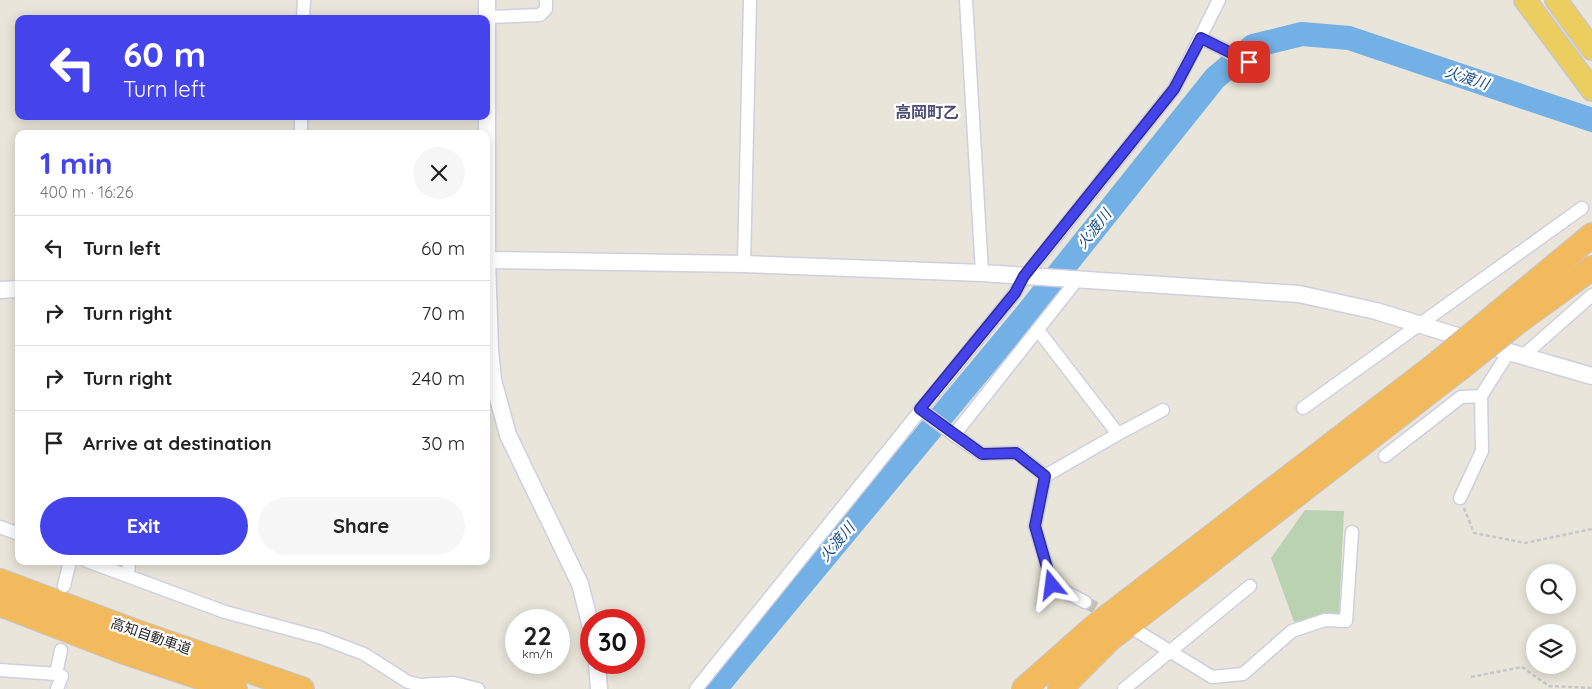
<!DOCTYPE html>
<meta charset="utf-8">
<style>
:root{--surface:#fff;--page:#f6f6f6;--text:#222;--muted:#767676;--line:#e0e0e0;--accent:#4544ec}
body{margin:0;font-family:Quicksand,"Noto Sans JP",sans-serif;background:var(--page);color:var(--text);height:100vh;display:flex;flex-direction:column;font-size:19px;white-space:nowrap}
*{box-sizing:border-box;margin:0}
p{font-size:16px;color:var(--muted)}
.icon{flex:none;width:28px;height:28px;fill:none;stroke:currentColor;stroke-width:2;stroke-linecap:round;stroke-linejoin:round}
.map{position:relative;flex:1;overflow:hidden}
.details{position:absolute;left:15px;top:130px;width:475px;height:435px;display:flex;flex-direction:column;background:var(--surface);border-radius:10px;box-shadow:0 2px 12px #0003}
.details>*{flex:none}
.guide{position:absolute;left:15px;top:15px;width:475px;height:105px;border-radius:10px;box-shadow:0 2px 12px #0003;background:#4544ec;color:#fff;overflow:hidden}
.tools{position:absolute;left:1526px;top:564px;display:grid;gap:10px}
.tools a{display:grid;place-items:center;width:50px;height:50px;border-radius:50%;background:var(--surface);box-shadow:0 2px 12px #0003;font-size:25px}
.speed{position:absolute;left:505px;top:609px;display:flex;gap:10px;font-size:25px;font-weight:700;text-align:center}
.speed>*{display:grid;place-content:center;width:65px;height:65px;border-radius:50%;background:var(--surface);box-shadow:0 2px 12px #0003;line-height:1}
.speed small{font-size:12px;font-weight:400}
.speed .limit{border:8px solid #d22;background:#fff;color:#111}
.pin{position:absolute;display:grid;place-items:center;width:42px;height:42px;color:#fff;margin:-21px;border-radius:10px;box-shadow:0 2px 8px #0006}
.me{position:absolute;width:55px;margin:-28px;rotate:344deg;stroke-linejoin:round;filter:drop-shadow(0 0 4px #0008)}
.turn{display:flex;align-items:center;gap:18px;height:105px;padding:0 25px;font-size:22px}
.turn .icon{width:65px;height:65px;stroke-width:2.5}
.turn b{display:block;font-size:35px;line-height:42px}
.round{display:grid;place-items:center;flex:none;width:52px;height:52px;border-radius:26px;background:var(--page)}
.summary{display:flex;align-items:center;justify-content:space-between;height:85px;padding:0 25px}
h1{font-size:30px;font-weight:700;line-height:38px;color:var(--accent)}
.action{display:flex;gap:10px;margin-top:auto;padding:10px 25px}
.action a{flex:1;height:58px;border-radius:30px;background:var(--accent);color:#fff;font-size:20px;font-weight:700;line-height:58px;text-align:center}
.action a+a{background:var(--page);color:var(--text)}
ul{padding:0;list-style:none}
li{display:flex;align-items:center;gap:15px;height:65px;padding:0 25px;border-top:1px solid var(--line)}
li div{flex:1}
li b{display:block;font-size:19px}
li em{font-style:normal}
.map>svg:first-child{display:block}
</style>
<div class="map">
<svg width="1592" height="689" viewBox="0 0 1592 689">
<rect width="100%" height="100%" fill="#e9e5da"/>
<path fill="#bbd2b2" d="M1305,510l39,1 -5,104 -45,7 -23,-64z"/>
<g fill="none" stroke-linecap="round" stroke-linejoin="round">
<path stroke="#73b0e5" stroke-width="24" d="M715,689l309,-372 191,-239 38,-32 49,-12 47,4 243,82"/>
<path stroke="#c2bfb6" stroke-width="12" stroke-dasharray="12 6" stroke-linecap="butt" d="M1085,602l27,15"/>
<defs>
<path id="minor" d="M966,0l16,273
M487,17l53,-2 6,-6v-9
M303,19l1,-19
M1201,38l61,31
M301,116v18
M744,264l6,-264
M1523,356l69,-61
M1303,408l279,-200
M920,409l34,26 123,-155
M1118,434l45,-24
M954,435l28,19 35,-1 28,23 73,-42 -80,-104
M1385,456l76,-59 20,-1 28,-44
M1045,476l-10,50 17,59 33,17
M1460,498l22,-47 -1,-55
M0,527l19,7
M87,561l138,51 97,26 42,16 44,28 13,3 33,-2 24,6
M128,576l1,-15
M64,586l6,-25
M1137,631l75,46 31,-3 49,-43 33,-11 21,1 6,-89
M0,670l56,4 6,2 -5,13
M56,674l5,-24
M696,689l319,-396 9,-16 150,-188 45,-89
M1124,689l126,-103"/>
<path id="tertiary" d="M487,0v260l3,89 3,31 15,55 72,149 11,43
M486,260l258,4 238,9 317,21 77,17 133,41 83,24
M0,290l19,-1
M597,662l2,27"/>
<path id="trunk" d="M1525,0l67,90
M1556,0l36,49"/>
<path id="motorway" d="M1498,313l94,-78
M1515,324l77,-56
M0,581l131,49 171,59
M0,604l124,48 111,37
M1024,689l70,-62 345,-265
M1060,689l50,-50 349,-270"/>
</defs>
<use href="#minor" stroke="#cfcfdf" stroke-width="15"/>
<use href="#tertiary" stroke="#cfcfdf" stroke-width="19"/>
<use href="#trunk" stroke="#c7c7c7" stroke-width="24"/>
<use href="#motorway" stroke="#c7c7c7" stroke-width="26"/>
<path stroke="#c7c7c7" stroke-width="2.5" stroke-dasharray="4 2.5" stroke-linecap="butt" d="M1464,508l10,25 51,10 67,-14
M1471,677l51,-10 27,19 43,2"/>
<use href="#minor" stroke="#fff" stroke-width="12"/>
<use href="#tertiary" stroke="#fff" stroke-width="16"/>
<use href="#trunk" stroke="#eccd5f" stroke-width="21"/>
<use href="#motorway" stroke="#f2ba5c" stroke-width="24"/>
<defs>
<path id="motorway-bridge" d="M1439,362l59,-49
M1459,369l56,-45"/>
</defs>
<use href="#motorway-bridge" stroke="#c7c7c7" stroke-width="26" stroke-linecap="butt"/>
<use href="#motorway-bridge" stroke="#f2ba5c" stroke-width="24"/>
</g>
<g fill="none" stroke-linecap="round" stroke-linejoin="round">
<defs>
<path id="route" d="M1052,585l-17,-59 10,-50 -29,-23 -34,1 -62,-45 95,-116 9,-17 150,-187 27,-51 48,24"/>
</defs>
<use href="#route" stroke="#2d2c99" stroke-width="12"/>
<use href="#route" stroke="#4544ec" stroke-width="9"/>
</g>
<g text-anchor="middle" stroke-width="4.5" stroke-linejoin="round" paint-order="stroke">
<g font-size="14" fill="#272727" stroke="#fff">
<text transform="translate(151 636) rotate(19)" y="5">高知自動車道</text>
</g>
<g font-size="15" font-style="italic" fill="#164d8c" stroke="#fff">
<text transform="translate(1467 78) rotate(18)" y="5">火渡川</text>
<text transform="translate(1094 229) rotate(-51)" y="5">火渡川</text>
<text transform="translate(837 542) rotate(-50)" y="5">火渡川</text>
</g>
<g font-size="16" font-weight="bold" fill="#4c4c74" stroke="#fff">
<text x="927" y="118">高岡町乙</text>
</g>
</g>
</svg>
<div class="tools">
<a><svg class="icon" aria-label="search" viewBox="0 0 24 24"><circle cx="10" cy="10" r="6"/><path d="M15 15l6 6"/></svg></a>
<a><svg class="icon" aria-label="layers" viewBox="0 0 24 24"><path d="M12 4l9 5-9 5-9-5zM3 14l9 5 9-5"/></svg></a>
</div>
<div class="speed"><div>22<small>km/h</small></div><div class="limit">30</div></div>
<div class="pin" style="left:1249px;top:62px;background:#d93025"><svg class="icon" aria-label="arrive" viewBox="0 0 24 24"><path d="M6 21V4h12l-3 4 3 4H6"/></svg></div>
<svg class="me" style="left:1052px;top:585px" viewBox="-20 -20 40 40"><path d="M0-17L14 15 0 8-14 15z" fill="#4544ec" stroke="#fff" stroke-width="4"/></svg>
<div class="guide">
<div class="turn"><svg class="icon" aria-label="left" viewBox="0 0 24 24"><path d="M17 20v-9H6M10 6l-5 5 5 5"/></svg><div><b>60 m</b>Turn left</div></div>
</div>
<section class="details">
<div class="summary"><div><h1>1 min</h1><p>400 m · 16:26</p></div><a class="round"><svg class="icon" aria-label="close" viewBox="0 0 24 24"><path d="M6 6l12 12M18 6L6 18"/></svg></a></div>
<ul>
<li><svg class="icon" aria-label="left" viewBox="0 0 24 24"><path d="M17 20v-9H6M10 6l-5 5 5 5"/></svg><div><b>Turn left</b></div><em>60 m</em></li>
<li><svg class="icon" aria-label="right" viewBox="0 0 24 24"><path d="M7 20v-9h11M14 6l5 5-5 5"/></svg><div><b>Turn right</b></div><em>70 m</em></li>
<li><svg class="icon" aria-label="right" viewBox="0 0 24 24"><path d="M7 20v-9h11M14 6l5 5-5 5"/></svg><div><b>Turn right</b></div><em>240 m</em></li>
<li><svg class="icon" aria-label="arrive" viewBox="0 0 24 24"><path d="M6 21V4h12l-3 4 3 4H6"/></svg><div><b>Arrive at destination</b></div><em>30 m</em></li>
</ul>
<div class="action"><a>Exit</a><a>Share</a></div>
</section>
</div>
